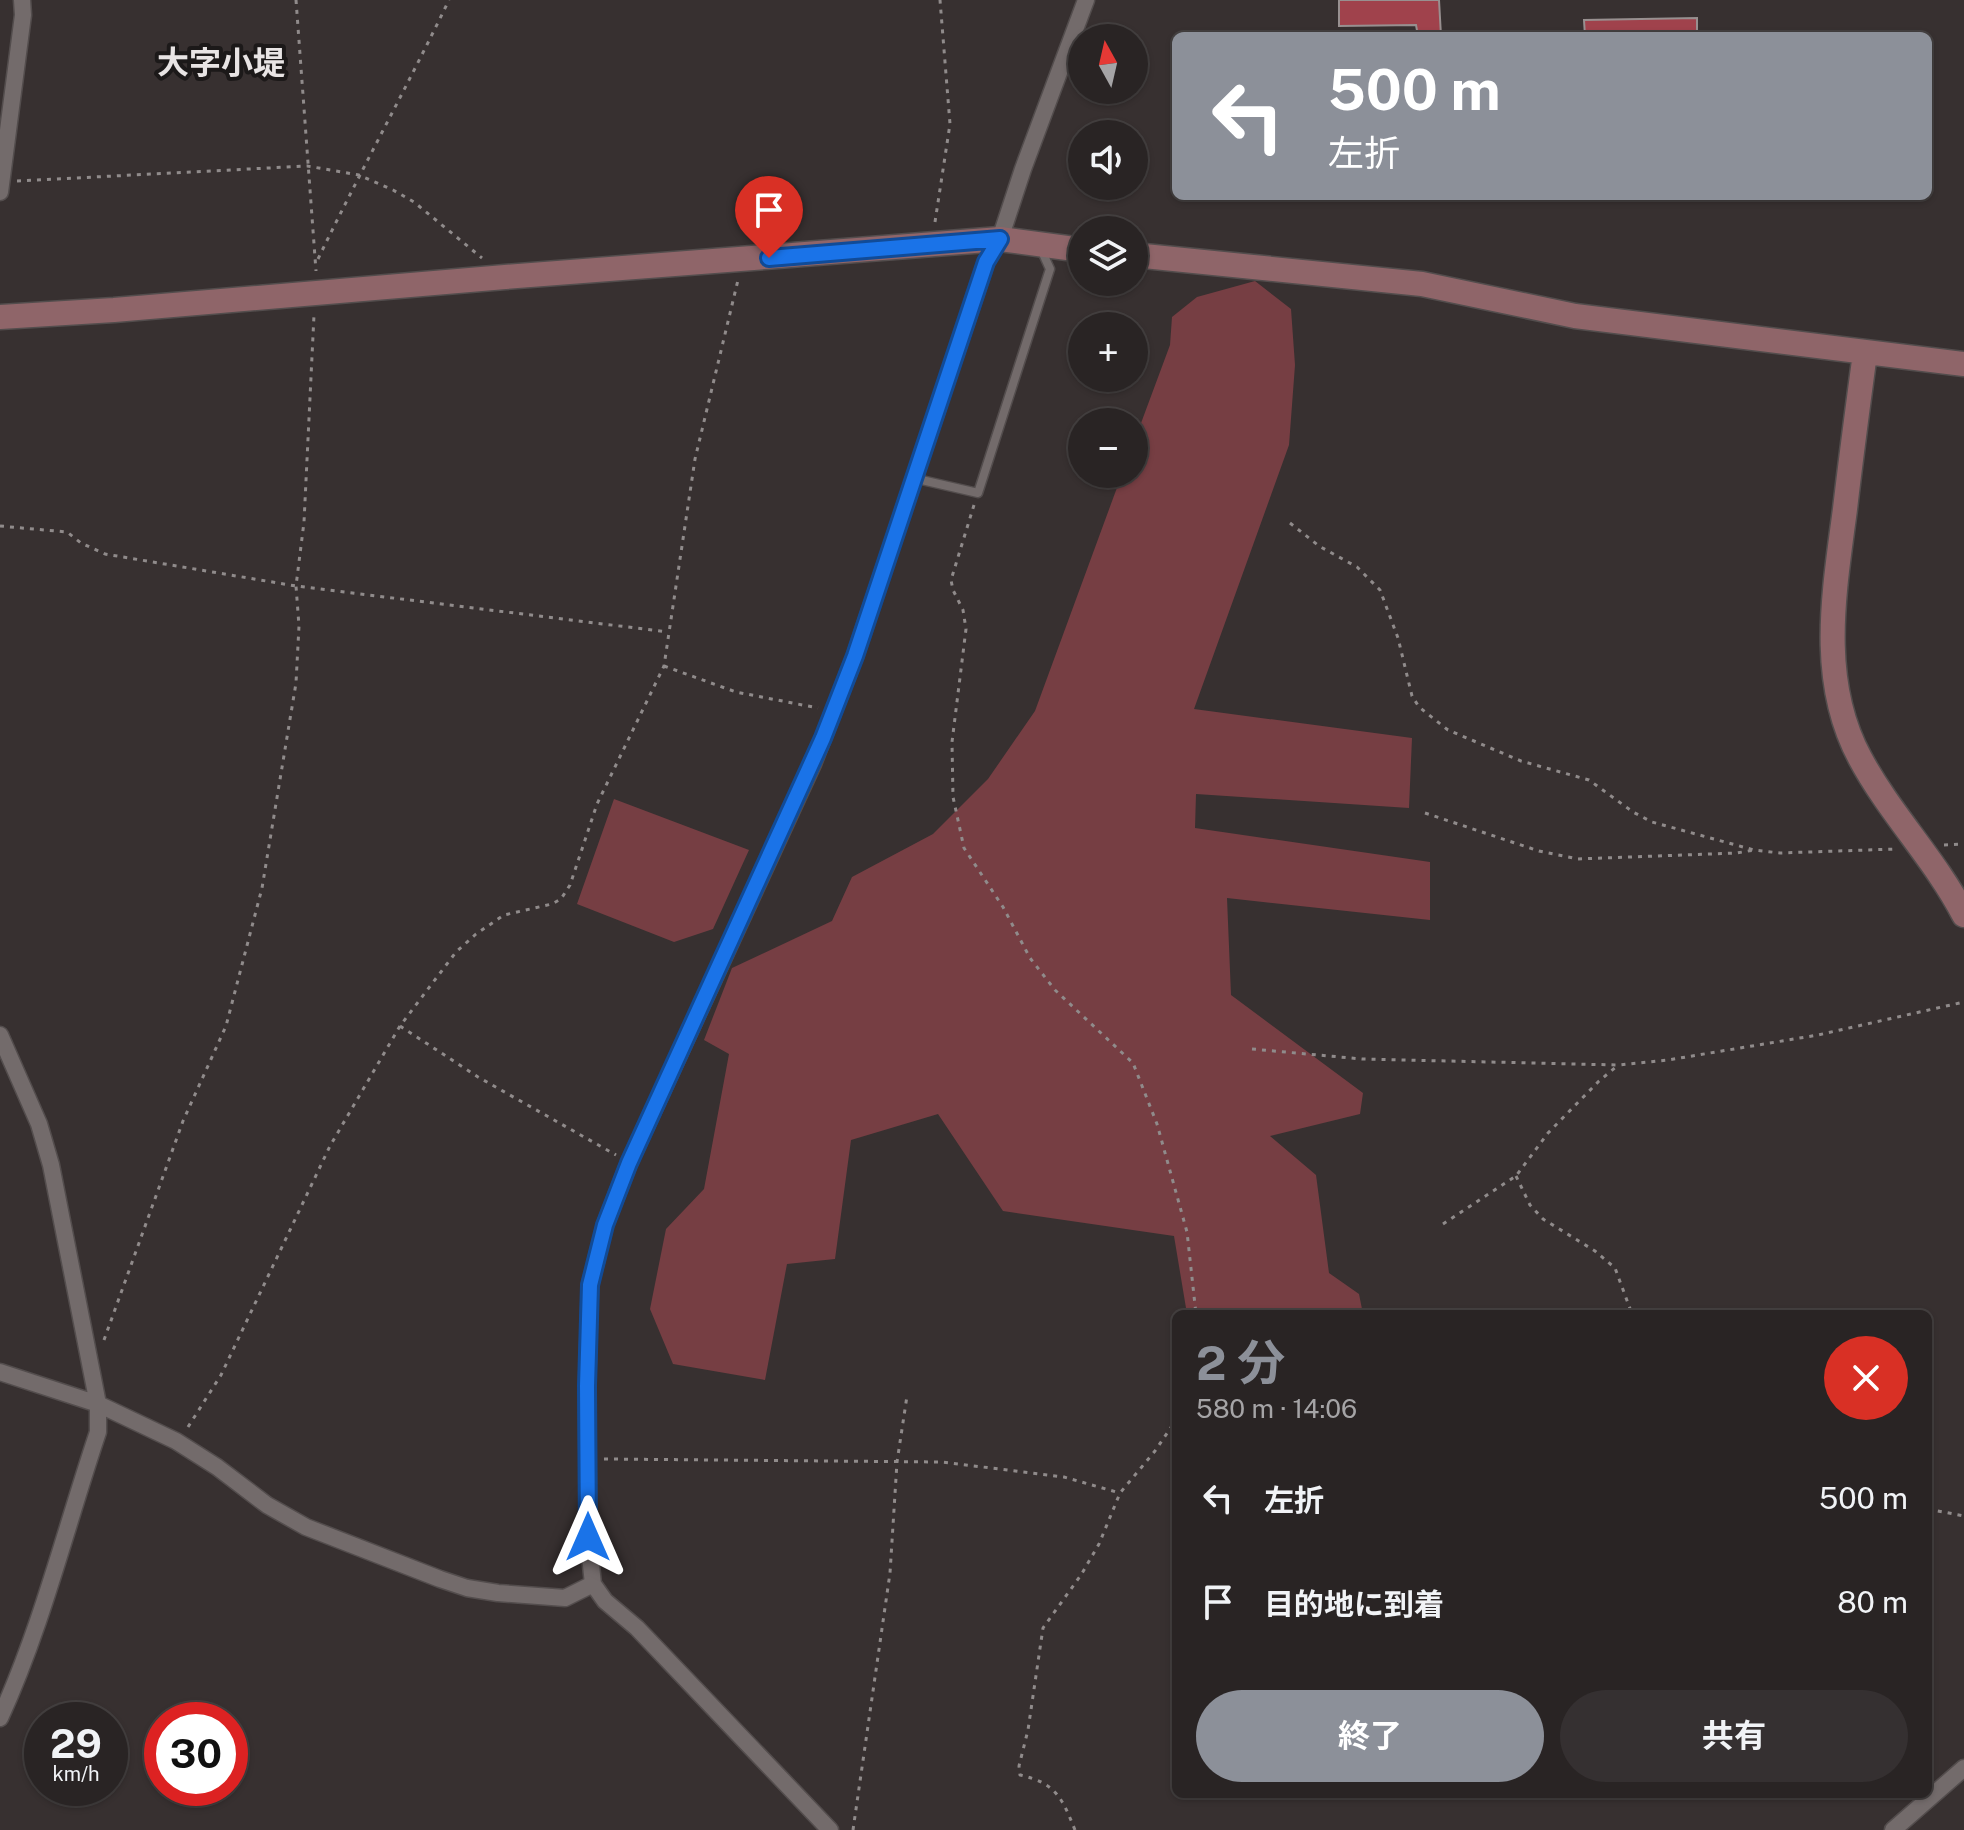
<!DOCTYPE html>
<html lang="ja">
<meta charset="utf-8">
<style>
:root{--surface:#292424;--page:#353031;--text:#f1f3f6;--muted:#a5a4a6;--line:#454141;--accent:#8c9099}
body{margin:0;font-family:"Public Sans","Noto Sans JP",sans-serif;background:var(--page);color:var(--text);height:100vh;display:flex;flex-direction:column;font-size:30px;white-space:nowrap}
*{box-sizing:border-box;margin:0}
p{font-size:26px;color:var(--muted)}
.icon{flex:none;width:44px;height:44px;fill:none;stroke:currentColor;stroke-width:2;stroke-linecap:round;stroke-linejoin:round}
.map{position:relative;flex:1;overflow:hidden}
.details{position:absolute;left:1172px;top:1310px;width:760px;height:488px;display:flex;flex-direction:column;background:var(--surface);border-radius:12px;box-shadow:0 2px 6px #0004,0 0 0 2px var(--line)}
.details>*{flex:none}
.guide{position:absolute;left:1172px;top:32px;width:760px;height:168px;border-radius:12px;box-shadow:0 2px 6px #0004,0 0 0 2px var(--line);background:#8c9099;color:#fff;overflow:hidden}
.needle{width:52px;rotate:352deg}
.controls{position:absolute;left:1068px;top:24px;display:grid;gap:16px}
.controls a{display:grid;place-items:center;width:80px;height:80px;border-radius:50%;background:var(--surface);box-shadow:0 2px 6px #0004,0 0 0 2px var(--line);font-size:40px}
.speed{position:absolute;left:24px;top:1702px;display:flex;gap:16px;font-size:40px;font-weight:700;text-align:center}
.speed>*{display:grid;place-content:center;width:104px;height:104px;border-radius:50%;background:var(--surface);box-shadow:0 2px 6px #0004,0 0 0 2px var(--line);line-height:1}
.speed small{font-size:20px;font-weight:400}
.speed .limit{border:12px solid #d22;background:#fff;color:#111}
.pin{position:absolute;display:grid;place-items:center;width:68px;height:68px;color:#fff;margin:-82px -34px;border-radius:50% 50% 50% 0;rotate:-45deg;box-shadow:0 0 8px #0007}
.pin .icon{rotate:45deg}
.me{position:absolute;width:88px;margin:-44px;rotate:0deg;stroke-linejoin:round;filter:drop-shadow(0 0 6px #0008)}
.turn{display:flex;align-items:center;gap:28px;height:168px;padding:0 24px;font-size:36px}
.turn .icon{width:104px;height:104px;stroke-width:2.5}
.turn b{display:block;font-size:56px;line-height:68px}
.round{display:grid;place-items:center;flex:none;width:84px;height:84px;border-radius:42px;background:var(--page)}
.overview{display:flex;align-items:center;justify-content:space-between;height:136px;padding:0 24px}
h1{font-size:48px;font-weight:700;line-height:60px;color:var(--accent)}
.action{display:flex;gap:16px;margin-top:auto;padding:16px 24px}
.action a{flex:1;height:92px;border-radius:48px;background:var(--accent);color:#fff;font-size:32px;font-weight:700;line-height:92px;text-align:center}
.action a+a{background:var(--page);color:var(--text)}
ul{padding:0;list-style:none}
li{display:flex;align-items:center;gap:24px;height:104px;padding:0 24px}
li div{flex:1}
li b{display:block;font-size:30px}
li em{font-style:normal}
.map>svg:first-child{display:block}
</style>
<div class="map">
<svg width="1964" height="1830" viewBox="0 0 1964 1830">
<rect width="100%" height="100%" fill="#373030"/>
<path fill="#763e43" d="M1255,281l36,28 4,56 -6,80 -95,264 218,29 -3,70 -213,-14 -1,34 235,34v58l-203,-22 4,97 132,98 -3,21 -90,22 46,39 13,98 30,21 4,20h-176l-13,-78 -171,-25 -65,-97 -87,26 -16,119 -48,5 -22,116 -92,-16 -23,-55 16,-80 38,-40 25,-135 -25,-14 28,-72 100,-47 20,-44 81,-43 55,-55 47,-68 87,-237h12v-32l36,-97 2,-28 25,-20z
M614,799l135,51 -36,79 -39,13 -97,-38z"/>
<path fill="#a0424c" stroke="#989090" stroke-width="2" d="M1339,0h100l2,36h-23l-2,-11 -77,1z
M1697,18v18h-112l-1,-16z"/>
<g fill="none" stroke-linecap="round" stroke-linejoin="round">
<defs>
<path id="lane" d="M913,478l65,15 72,-224 -10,-22"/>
<path id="street" d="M0,192l23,-177 -1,-15
M0,1035l39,89 12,41 47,239v28c-32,95 -56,194 -98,286
M0,1372l98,32 78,37 41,26 50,38 39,22 134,52 27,9 31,5 67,5 28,-14
M830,1830l-193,-202 -32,-27 -12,-17 -5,-47 -1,-151 3,-101 15,-60 24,-62 184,-399 42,-108 131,-394 14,-23 23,-70 63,-169
M1893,1830l71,-62"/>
<path id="secondary" d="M1134,255l288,29 153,32 389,48
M0,317l114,-7 391,-33 495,-38 82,11
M1865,353c-7,52 -14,104 -20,156 -11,84 -27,171 15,249 30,56 75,101 104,157"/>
</defs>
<use href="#lane" stroke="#534d4d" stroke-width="11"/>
<use href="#street" stroke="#534d4d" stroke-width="19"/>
<use href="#secondary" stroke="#534d4d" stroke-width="27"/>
<path stroke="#908b8b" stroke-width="3" stroke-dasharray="4 6" stroke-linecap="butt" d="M296,0l20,271
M17,181l290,-15 52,9 34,15 21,12 68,56
M935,222l15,-98 -10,-124
M318,259c42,-87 89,-172 131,-259
M974,505l-23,75 2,10 10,20 3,19 -14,113 1,55 11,51 39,59 27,51 25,32 78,73 24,61 30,108 9,82
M1290,523l29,23 38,21 23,23 18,48 14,58 7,11 29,23 73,31 68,19 44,32 19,10 102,28 26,3 116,-4
M0,526l67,6 14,11 24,11 191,32 372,46
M664,666l72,26 82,16
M1425,813l114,38 39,8 159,-6 17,-3
M1944,845l20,-1
M400,1026l78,51 138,78
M1252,1049l110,10 256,6 50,-5 150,-25 146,-33
M1516,1176l14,29 13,14 52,32 20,17 17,46
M1443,1224l73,-48 32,-43 51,-52 17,-14
M104,1340l79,-219 43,-95 36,-138 34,-205 3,-57 -3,-40 8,-64 10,-207
M188,1427l33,-52 109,-229 70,-120 56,-74 20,-18 28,-19 48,-11 9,-5 9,-14 27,-81 67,-138 31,-207 43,-179
M604,1459l338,3 122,15 56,16
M1928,1509l36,7
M853,1830l37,-257 7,-111 10,-66
M1075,1830c-13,-32 -19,-47 -55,-55l-1,-9 9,-36 15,-102 38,-53 18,-31 21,-51 35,-42 21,-31"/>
<use href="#lane" stroke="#736b6b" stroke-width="8"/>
<use href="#street" stroke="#736b6b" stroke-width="16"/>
<use href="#secondary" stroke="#8f6569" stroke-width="24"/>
</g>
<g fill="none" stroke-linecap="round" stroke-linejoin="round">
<defs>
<path id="route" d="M588,1537l-1,-151 3,-101 15,-60 24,-62 194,-425 32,-82 131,-394 14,-23 -231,19"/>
</defs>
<use href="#route" stroke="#114b97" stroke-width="20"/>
<use href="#route" stroke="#1a73e8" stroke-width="14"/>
</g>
<g text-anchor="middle" stroke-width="8" stroke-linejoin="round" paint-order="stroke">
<g font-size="32" font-weight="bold" fill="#e8e4e4" stroke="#1c1919">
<text x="221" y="74">大字小堤</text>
</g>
</g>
</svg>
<div class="controls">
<a><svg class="needle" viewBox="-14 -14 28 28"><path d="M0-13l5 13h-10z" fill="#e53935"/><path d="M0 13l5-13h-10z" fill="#a5a4a6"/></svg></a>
<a><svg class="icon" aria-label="sound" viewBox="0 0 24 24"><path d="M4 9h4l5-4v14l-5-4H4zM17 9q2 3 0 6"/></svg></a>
<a><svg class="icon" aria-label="layers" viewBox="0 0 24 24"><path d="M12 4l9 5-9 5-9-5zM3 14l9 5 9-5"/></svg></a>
<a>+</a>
<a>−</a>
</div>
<div class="speed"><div>29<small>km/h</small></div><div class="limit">30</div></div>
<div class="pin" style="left:769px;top:258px;background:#d93025"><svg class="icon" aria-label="arrive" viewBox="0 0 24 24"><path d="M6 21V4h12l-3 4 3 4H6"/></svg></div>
<svg class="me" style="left:588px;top:1537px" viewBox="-20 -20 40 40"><path d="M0-17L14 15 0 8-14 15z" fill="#1a73e8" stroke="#fff" stroke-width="4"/></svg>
<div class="guide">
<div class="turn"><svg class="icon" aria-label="left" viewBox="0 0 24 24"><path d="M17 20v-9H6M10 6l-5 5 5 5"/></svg><div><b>500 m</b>左折</div></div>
</div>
<section class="details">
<div class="overview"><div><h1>2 分</h1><p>580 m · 14:06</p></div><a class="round" style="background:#d93025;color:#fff"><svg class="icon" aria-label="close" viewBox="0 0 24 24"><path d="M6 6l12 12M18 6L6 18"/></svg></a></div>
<ul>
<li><svg class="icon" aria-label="left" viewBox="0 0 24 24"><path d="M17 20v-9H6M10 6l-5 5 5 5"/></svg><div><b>左折</b></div><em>500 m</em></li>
<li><svg class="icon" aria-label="arrive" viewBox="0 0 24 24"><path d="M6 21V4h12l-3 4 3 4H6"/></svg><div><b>目的地に到着</b></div><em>80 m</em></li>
</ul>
<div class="action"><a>終了</a><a>共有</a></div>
</section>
</div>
